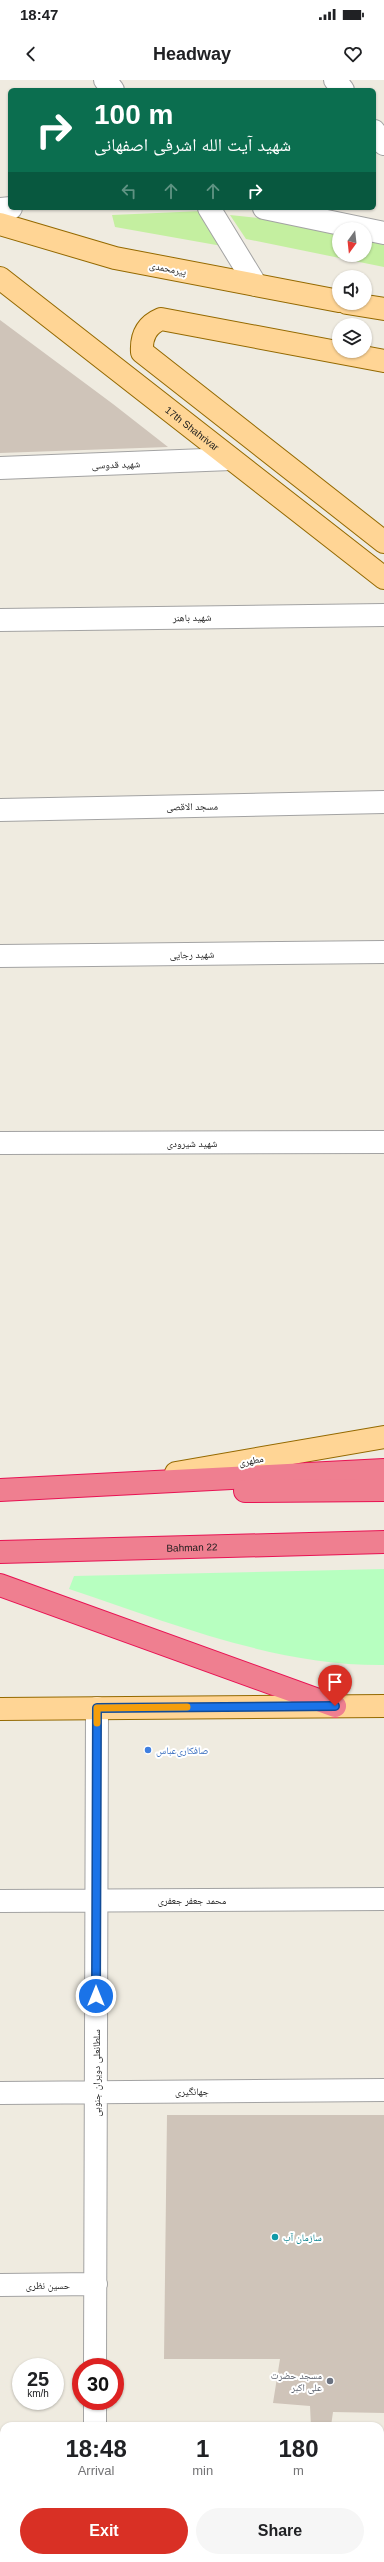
<!DOCTYPE html>
<meta charset="utf-8">
<style>
:root{--surface:#fff;--page:#f6f6f6;--text:#202124;--muted:#757577;--accent:#d93025}
body{margin:0;font-family:Helvetica,"Noto Naskh Arabic",sans-serif;background:var(--page);color:var(--text);height:100vh;display:flex;flex-direction:column;font-size:15px;white-space:nowrap}
*{box-sizing:border-box;margin:0}
p{font-size:13px;color:var(--muted)}
.icon{flex:none;width:22px;height:22px;fill:none;stroke:currentColor;stroke-width:2;stroke-linecap:round;stroke-linejoin:round}
.map{position:relative;flex:1;overflow:hidden}
.sheet{position:absolute;left:0px;top:2342px;width:384px;height:140px;display:flex;flex-direction:column;background:var(--surface);border-radius:12px 12px 0 0;box-shadow:0 1px 3px #0004}
.sheet>*{flex:none}
.top-card{position:absolute;left:8px;top:8px;width:368px;height:122px;border-radius:6px;box-shadow:0 1px 3px #0004;background:#0b6e4f;color:#fff;overflow:hidden}
.needle{width:26px;rotate:195deg}
.controls{position:absolute;left:332px;top:142px;display:grid;gap:8px}
.controls a{display:grid;place-items:center;width:40px;height:40px;border-radius:50%;background:var(--surface);box-shadow:0 1px 3px #0004;font-size:20px}
.speed{position:absolute;left:12px;top:2278px;display:flex;gap:8px;font-size:20px;font-weight:700;text-align:center}
.speed>*{display:grid;place-content:center;width:52px;height:52px;border-radius:50%;background:var(--surface);box-shadow:0 1px 3px #0004;line-height:1}
.speed small{font-size:10px;font-weight:400}
.speed .limit{border:6px solid #d22;background:#fff;color:#111}
.pin{position:absolute;display:grid;place-items:center;width:34px;height:34px;color:#fff;margin:-41px -17px;border-radius:50% 50% 50% 0;rotate:-45deg;box-shadow:0 0 4px #0007}
.pin .icon{rotate:45deg}
.me{position:absolute;width:44px;margin:-22px;rotate:0deg;stroke-linejoin:round;filter:drop-shadow(0 0 3px #0008)}
.turn{display:flex;align-items:center;gap:14px;height:84px;padding:0 20px;font-size:18px}
.turn .icon{width:52px;height:52px;stroke-width:2.5}
.turn b{display:block;font-size:28px;line-height:34px}
.lanes{display:flex;align-items:center;height:38px;padding:0 20px;background:#0003;justify-content:center;gap:20px;direction:ltr}
.lanes .off{opacity:.35}
.eta{display:flex;justify-content:space-evenly;align-items:center;height:68px;text-align:center}
.eta b{font-size:24px;font-weight:800;line-height:28px}
.primary-button{display:flex;gap:8px;margin-top:auto;padding:8px 20px}
.primary-button a{flex:1;height:46px;border-radius:24px;background:var(--accent);color:#fff;font-size:16px;font-weight:800;line-height:46px;text-align:center}
.primary-button a+a{background:var(--page);color:var(--text)}
.status{display:flex;justify-content:space-between;align-items:center;height:28px;padding:0 20px;background:var(--surface);direction:ltr}
.status svg{height:11px;fill:currentColor}
header{display:flex;justify-content:space-between;align-items:center;height:52px;padding:0 20px;background:var(--surface);font-size:18px;font-weight:800}
.map>svg:first-child{display:block}
</style>
<div class="status"><b>18:47</b><svg viewBox="0 0 49 12"><path d="M0 12V9h3v3zM5 12V6h3v6zM10 12V3h3v9zM15 12V0h3v12zM26 1h20v11H26zM47 4h2v5h-2z"/></svg></div>
<header><svg class="icon" aria-label="back" viewBox="0 0 24 24"><path d="M15 5l-7 7 7 7"/></svg>Headway<svg class="icon" aria-label="heart" viewBox="0 0 24 24"><path d="M12 20l-8-8c-3-5 5-10 8-4 3-6 11-1 8 4z"/></svg></header>
<div class="map">
<svg width="384" height="2482" viewBox="0 0 384 2482">
<rect width="100%" height="100%" fill="#efebe0"/>
<path fill="#c4efa0" d="M202,131l20,35 -107,-19 -3,-12z
M230,135l37,4 72,13v23h26v-18l19,4v26l-138,-28z"/>
<path fill="#b7ffc0" d="M384,1489v96c-109,1 -213,-42 -315,-76l5,-13z"/>
<path fill="#cfc4b9" d="M0,240l113,84 55,43 -168,6z
M167,2035h217v298l-51,-1 -2,14h-20l-1,-20 -37,-3 7,-44h-116z"/>
<g fill="none" stroke-linecap="round" stroke-linejoin="round">
<defs>
<path id="minor" d="M105,0l8,10
M335,0l8,10
M374,51l10,13
M209,128l47,77
M264,128l120,25
M0,129l11,-1
M0,388l231,-9
M0,540l384,-5
M0,730l384,-8
M0,876l384,-4
M0,1063l384,-1
M0,1821l384,-2
M0,2013l384,-3
M0,2205l96,-1
M95,2287l2,-659
M95,2346v-25
M95,2482v-4"/>
<g id="major">
<path d="M0,144l115,34 224,43"/>
<path id="s1" d="M0,198l384,300"/>
<path d="M347,223l37,6"/>
<path d="M384,281l-223,-42c-14,6 -20,17 -19,33l242,190"/>
<path d="M176,1393l208,-36"/>
<path d="M0,1629l384,-3"/>
<path d="M380,2405h4"/>
<path d="M0,2406h4"/>
</g>
<g id="highway">
<path d="M0,1410l384,-20"/>
<path d="M245,1411l139,-1"/>
<path id="s2" d="M0,1472l384,-10"/>
<path d="M0,1505l335,121"/>
</g>
</defs>
<use href="#minor" stroke="#a3a3a3" stroke-width="24"/>
<use href="#major" stroke="#946900" stroke-width="24"/>
<use href="#highway" stroke="#e81253" stroke-width="24"/>
<use href="#minor" stroke="#fff" stroke-width="22"/>
<use href="#major" stroke="#ffd595" stroke-width="22"/>
<use href="#highway" stroke="#ef7f90" stroke-width="22"/>
</g>
<g fill="none" stroke-linecap="round" stroke-linejoin="round">
<defs>
<path id="route" d="M96,1916l1,-288 238,-2"/>
</defs>
<use href="#route" stroke="#114b97" stroke-width="10"/>
<use href="#route" stroke="#1a73e8" stroke-width="7"/>
<path stroke="#f59e0b" stroke-width="7" d="M97,1643v-15l90,-1"/>
</g>
<circle fill="#3f7fe0" stroke="#fff" stroke-width="1.5" cx="148" cy="1670" r="4"/>
<circle fill="#0f9aa8" stroke="#fff" stroke-width="1.5" cx="275" cy="2157" r="4"/>
<circle fill="#6b7280" stroke="#fff" stroke-width="1.5" cx="330" cy="2301" r="4"/>
<g text-anchor="middle" stroke-width="4" stroke-linejoin="round" paint-order="stroke">
<g font-size="10" fill="#1c1c1c" stroke="#fff">
<text transform="translate(168 188) rotate(11)" y="4">پیرمحمدی</text>
<text dy="4" stroke="none"><textPath href="#s1" startOffset="244">17th Shahrivar</textPath></text>
<text transform="translate(116 384) rotate(-2)" y="4">شهید قدوسی</text>
<text transform="translate(192 537) rotate(-1)" y="4">شهید باهنر</text>
<text transform="translate(192 726) rotate(-1)" y="4">مسجد الاقصی</text>
<text transform="translate(192 874) rotate(-1)" y="4">شهید رجایی</text>
<text x="192" y="1067">شهید شیرودی</text>
<text transform="translate(251 1380) rotate(-10)" y="4">مطهری</text>
<text dy="4" stroke="none"><textPath href="#s2" startOffset="192">Bahman 22</textPath></text>
<text x="192" y="1824">محمد جعفر جعفری</text>
<text transform="translate(96 1993) rotate(-90)" y="4">سلطانعلی دویران جنوبی</text>
<text x="192" y="2015">جهانگیری</text>
<text x="48" y="2209">حسین نظری</text>
</g>
<g font-size="10" fill="#366cbe" stroke="#fff" text-anchor="start">
<text x="156" y="1674">صافکاری‌عباس</text>
</g>
<g font-size="10" fill="#0d838f" stroke="#fff" text-anchor="start">
<text x="283" y="2161">سازمان آب</text>
</g>
<g font-size="10" fill="#5b616d" stroke="#fff" text-anchor="end">
<text x="322" y="2299">مسجد حضرت<tspan x="322" dy="12">علی اکبر</tspan></text>
</g>
</g>
</svg>
<div class="controls">
<a><svg class="needle" viewBox="-14 -14 28 28"><path d="M0-13l5 13h-10z" fill="#e53935"/><path d="M0 13l5-13h-10z" fill="#757577"/></svg></a>
<a><svg class="icon" aria-label="sound" viewBox="0 0 24 24"><path d="M4 9h4l5-4v14l-5-4H4zM17 9q2 3 0 6"/></svg></a>
<a><svg class="icon" aria-label="layers" viewBox="0 0 24 24"><path d="M12 4l9 5-9 5-9-5zM3 14l9 5 9-5"/></svg></a>
</div>
<div class="speed"><div>25<small>km/h</small></div><div class="limit">30</div></div>
<div class="pin" style="left:335px;top:1626px;background:#d93025"><svg class="icon" aria-label="arrive" viewBox="0 0 24 24"><path d="M6 21V4h12l-3 4 3 4H6"/></svg></div>
<svg class="me" style="left:96px;top:1916px" viewBox="-20 -20 40 40"><circle r="17" fill="#1a73e8" stroke="#fff" stroke-width="3"/><path d="M0-11L8 9 0 5-8 9z" fill="#fff"/></svg>
<div class="top-card">
<div class="turn"><svg class="icon" aria-label="right" viewBox="0 0 24 24"><path d="M7 20v-9h11M14 6l5 5-5 5"/></svg><div><b>100 m</b>شهید آیت الله اشرفی اصفهانی</div></div>
<div class="lanes"><svg class="icon off" aria-label="left" viewBox="0 0 24 24"><path d="M17 20v-9H6M10 6l-5 5 5 5"/></svg><svg class="icon off" aria-label="ahead" viewBox="0 0 24 24"><path d="M12 20V5M6 11l6-6 6 6"/></svg><svg class="icon off" aria-label="ahead" viewBox="0 0 24 24"><path d="M12 20V5M6 11l6-6 6 6"/></svg><svg class="icon" aria-label="right" viewBox="0 0 24 24"><path d="M7 20v-9h11M14 6l5 5-5 5"/></svg></div>
</div>
<section class="sheet">
<div class="eta">
<div><b>18:48</b><p>Arrival</p></div>
<div><b>1</b><p>min</p></div>
<div><b>180</b><p>m</p></div>
</div>
<div class="primary-button"><a>Exit</a><a>Share</a></div>
</section>
</div>
